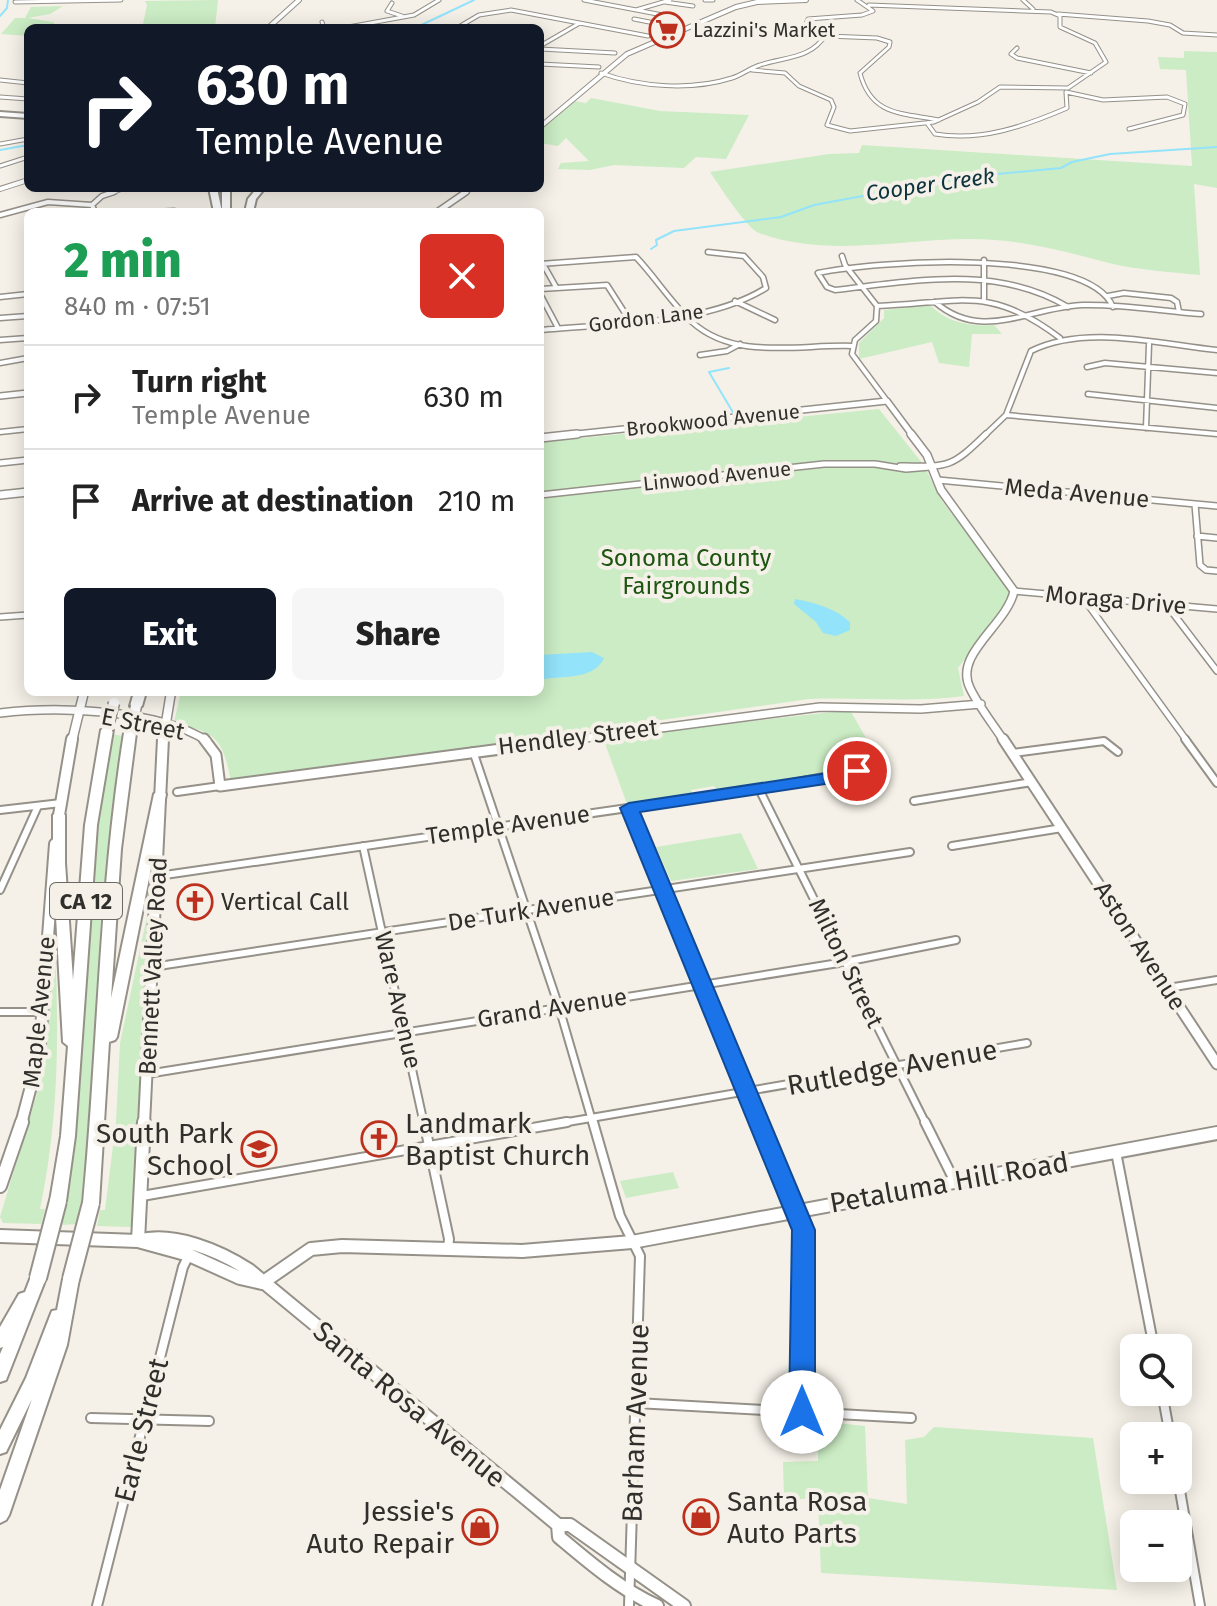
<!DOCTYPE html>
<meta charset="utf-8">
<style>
:root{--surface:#fff;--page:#f6f6f6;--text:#222;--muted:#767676;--line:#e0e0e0;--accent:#111827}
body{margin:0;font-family:"Fira Sans",sans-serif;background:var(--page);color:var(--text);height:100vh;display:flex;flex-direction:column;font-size:30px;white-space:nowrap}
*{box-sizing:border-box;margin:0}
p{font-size:26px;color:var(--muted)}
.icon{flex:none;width:44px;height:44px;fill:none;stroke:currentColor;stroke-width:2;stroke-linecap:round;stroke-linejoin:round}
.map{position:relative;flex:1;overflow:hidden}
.side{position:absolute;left:24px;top:208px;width:520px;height:488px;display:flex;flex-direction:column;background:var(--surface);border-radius:12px;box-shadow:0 4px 20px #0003}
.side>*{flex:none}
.hud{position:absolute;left:24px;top:24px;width:520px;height:168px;border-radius:12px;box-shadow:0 4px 20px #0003;background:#111827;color:#fff;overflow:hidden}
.controls{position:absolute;left:1120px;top:1334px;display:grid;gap:16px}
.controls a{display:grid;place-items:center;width:72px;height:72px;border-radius:12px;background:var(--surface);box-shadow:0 4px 20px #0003;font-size:40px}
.pin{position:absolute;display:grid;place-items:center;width:68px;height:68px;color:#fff;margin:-34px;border:4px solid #fff;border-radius:50%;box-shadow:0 2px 8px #0007}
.me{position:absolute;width:88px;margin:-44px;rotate:0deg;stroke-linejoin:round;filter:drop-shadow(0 0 6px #0008)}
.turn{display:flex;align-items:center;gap:28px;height:168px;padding:0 40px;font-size:36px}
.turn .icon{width:104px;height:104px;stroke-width:2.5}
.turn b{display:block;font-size:56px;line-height:68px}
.round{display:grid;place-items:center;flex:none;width:84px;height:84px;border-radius:12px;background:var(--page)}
.head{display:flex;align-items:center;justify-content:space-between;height:136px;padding:0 40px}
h1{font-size:48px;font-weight:800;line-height:60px;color:#1e9e55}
.primary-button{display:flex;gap:16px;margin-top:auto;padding:16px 40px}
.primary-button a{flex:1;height:92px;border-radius:12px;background:var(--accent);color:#fff;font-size:32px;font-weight:800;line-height:92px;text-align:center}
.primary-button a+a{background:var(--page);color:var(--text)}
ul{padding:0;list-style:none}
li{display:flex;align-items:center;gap:24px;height:104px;padding:0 40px;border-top:2px solid var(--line)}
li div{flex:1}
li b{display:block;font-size:30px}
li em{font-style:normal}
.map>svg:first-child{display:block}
</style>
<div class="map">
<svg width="1217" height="1606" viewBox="0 0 1217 1606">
<rect width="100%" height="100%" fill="#f5f1e8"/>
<path fill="#cbecc4" d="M218,0l-3,28h-68l-4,-4 4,-19 -2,-4z
M63,6l-13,8 -22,4 25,4 6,6h-31v8l-27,-2 14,-16h10l6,-11z
M1184,51l33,1v136l-23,-4 6,91c-31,-3 -62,-5 -91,-12 -38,-10 -74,-20 -114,-23 -78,-6 -160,21 -236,-7 -13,-5 -40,-48 -49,-61l119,-18 30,-1 3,-8 330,21 -6,-96 -26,-1 -2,-12 26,1z
M591,98l69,13 89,4 -23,44 -30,-2 -12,11 -70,-3 -24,5 -32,-1 3,-6 28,-2 -23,-23 -8,8 -18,-3v-14l33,-28 13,2z
M930,305c16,17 40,22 64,20l8,9h-30l-3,33 -30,-4 -7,-21 -73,17v-16l25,-25v-8z
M879,409l44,55 19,37 67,87v13l-51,67 6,28c-51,7 -103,1 -155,3l-578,82c-9,-44 -14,-47 -57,-59l7,-30h359v-250z
M850,710l32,56c-12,2 -19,-5 -32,-4l-13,11 -120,17 -3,-4 -23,4 2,5 -66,9 -24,-66z
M111,734l12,2c-28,161 -15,327 -46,488l-15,1 15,-100 19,-284z
M741,833l17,36 -87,12 -15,-34z
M52,898c7,105 10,207 -12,311h5l-4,15 -38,-1 -3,-6 36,-120 8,-37z
M150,902l-18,325 -35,-1 3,-16h5l11,-88 4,-79z
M673,1172l6,16 -53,10 -6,-17z
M818,1421l47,5 3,72 39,6 -2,-64 19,-3 10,-10 159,11 24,152 -296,-17 -3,-74h-34l-1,-37 35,-1z"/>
<path fill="#93e3fb" d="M795,599c20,4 40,9 55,23v8l-14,6 -13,-3 -7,-11 -22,-18z
M592,652l12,6c-10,23 -44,17 -64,22v-25z"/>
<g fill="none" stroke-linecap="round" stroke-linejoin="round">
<path stroke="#93e3fb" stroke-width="2" d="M0,16l7,-8 1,-8
M415,28l59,-28
M0,150l28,-5
M651,249l6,-4 -1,-5 18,-9 107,-14 33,-12 151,-28 96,-9 11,-6 38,-8 107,-7
M729,368l-20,4 25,42"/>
<defs>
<path id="minor-far4" d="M584,0l89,17
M705,0h8
M1023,0l10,9
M15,2l106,-2
M665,2l28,4
M392,3l-5,8 15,5
M636,10l34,-10
M1058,14l90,7 22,4 13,8 34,2
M634,19l51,10
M322,22l2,6
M343,28l71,-13 25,-15
M457,28l22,-13 32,-5 137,26
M827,36l50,2 13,4 -1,5 -29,26c11,43 42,40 79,47
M540,46l38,-22
M1017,48l-6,6 6,4 74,15
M540,49l75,4
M540,64l59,3
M752,70l33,3 14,13 32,14 3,7 -7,18 23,6 84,-9 44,-20 22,-15 68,1 38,-26 -11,-19 -35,-16v-11l-9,-4 -182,-7
M601,73c39,14 90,18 131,5 10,-3 18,-10 28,-13 24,-8 52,-6 66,-31l-20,-10 2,-5 54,-4 11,-4 -16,-11
M0,80l28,3
M1066,92l37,8 64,-3 18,7 -2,11 -54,14
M0,97l28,2
M927,123l8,11c46,8 90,-8 132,-26l-1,-16
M0,144l28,-5
M0,166l28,-9
M139,188h28
M109,194l16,-6"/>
<path id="minor-far3" d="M95,212l-3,-7 10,-9 12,-4
M154,212l20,-1
M0,215l48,-13 44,3
M842,256l3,9 32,41 -1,15 -21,19 -3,14 35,47
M984,260v39
M540,264l96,-7c20,21 35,46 56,65 43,39 108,22 160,24
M543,264l13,23
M28,276v7
M540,289l67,-4 23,36
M540,294l18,34
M1108,296l16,-3 47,5 6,4 2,10
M0,297l28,-3
M735,301l40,19
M935,302c47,41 94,5 148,3 39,-1 79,6 118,9
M877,306c82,-3 112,-22 183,32
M1068,307c-72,-43 -154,-26 -233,-17l-8,-3 -9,-14c55,-12 270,-27 295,34
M0,318l28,-2
M540,330c70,-7 165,-4 226,-42l-3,-11 -19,-21 -36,-4
M0,340l28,-2
M700,355l27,-4 13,-7
M0,363l28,-5
M1087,367l18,-4 112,10
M1088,394l129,14
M1006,415l211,19
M1146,428l3,-84
M0,432l28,-3
M984,436l22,-21 25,-64c54,-27 128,-7 186,-1"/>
<path id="minor-far2" d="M0,463l28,-3
M900,466c49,1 51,2 86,-32
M938,480l279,26
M540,495l284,-31h51l31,5 24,-2
M1195,504l5,61 6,5 11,1
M1197,536l20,2
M1014,591l203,18
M1081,595l106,146
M1166,604l51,67
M0,617l28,-2"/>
<path id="minor-far1" d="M1185,739l32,44
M473,751l86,256 34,117
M1013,753l91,-12 14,11
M759,789l167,335
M177,792l43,-6
M914,801l118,-19
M629,808l130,316
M0,810l61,-7
M363,846l61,278
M952,846l110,-18
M158,876l601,-87 98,-18
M0,890l38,-84
M152,967l758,-115
M1168,988l49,-8
M0,1012h42
M147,1074l698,-112 111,-22
M556,1124l471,-81"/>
<path id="minor" d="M424,1122l25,117 -1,10
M593,1122l27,94 20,40 -11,350
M759,1122l44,108 -1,182
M925,1122l29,58
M1116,1152l38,196
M142,1196l425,-74
M1162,1392l8,44
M636,1403l275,15
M91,1418l118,3
M1178,1479l22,127
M97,1606l86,-339 6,-12"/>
<path id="tertiary-far3" d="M268,28l31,-28
M540,127l87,-73 109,-47 21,-5 49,-2
M453,188l15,2
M0,189l28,-9
M463,194l8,-6"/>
<path id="tertiary-far2" d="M437,212l29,-20
M0,396l28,-3
M558,436l329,-35 26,35"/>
<path id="tertiary-far1" d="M911,434l16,21 14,35 73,101c-7,34 -61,63 -44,97 9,19 23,36 34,53
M540,438l37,-4
M0,495l28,-3
M0,713c57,-7 158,-4 207,28
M562,741l258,-34 101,2 60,-5"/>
<path id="tertiary" d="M204,739l12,16 4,31 357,-47
M1003,739l214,325"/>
<path id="secondary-far2" d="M72,741l12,-49
M163,741l8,-49"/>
<path id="secondary-far1" d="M58,821l14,-82
M21,1124l18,-68 16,-212
M144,1124l19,-385"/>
<path id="secondary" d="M0,1186l22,-64
M0,1236l138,5c35,-10 82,10 111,29l309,255h12l114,81
M138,1241l6,-119
M138,1241l51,14 51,23 22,5
M262,1283l49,-34 31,-3 180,5 110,-9 585,-109
M558,1525l1,12c31,26 61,52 98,69"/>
<path id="primary" d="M0,112l28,2v4l-28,-2z"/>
<path id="motorway" d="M209,188h8l5,24h-8z
M222,188h8v24h-8z
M257,188h8l-9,11 -3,13h-8l3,-13z
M134,692h12l-4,14 -6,3 -6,-3z
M107,727l6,3 -16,95 -22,311 -9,65 -3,4 -5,2 -5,-2 -3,-4 11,-65 7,-90 -5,-4 -10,-179v-48l6,-4 6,4v48l8,117 12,-155 16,-95z
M130,730l6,3 -15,116 -10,149 43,-204 6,-4 6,4 -49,243 -2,3 -6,2 -10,161 -3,4 -5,2 -5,-2 -3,-4c15,-157 16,-314 41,-470z
M38,1272l6,2 2,4 -38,97 -2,5 -6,2v-28l3,-7 -3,1v-21l19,-33 6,-2 7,-18z
M71,1273l6,2 2,4 -12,66 -58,170 -3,5 -6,3v-33l32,-91 -26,53 -6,2v-24l26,-52 24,-62 2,-5 5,-1 6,-31 2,-4z"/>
</defs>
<use href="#minor-far4" stroke="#959189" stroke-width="5"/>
<use href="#minor-far3" stroke="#959189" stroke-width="7"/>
<use href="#minor-far2" stroke="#959189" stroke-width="8"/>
<use href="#minor-far1" stroke="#959189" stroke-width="10"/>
<use href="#minor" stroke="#959189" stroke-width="12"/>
<use href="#tertiary-far3" stroke="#959189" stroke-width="6"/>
<use href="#tertiary-far2" stroke="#959189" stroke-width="8"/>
<use href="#tertiary-far1" stroke="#959189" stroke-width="10"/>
<use href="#tertiary" stroke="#959189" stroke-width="13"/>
<use href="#secondary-far2" stroke="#959189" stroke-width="11"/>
<use href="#secondary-far1" stroke="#959189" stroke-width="14"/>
<use href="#secondary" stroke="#959189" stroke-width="16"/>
<use href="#primary" stroke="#959189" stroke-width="4"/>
<use href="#motorway" stroke="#959189" stroke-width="4"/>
<use href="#minor-far4" stroke="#fff" stroke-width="3"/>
<use href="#minor-far3" stroke="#fff" stroke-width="4"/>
<use href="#minor-far2" stroke="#fff" stroke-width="5"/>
<use href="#minor-far1" stroke="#fff" stroke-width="6"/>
<use href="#minor" stroke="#fff" stroke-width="8"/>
<use href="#tertiary-far3" stroke="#fff" stroke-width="4"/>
<use href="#tertiary-far2" stroke="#fff" stroke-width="5"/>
<use href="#tertiary-far1" stroke="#fff" stroke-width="7"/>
<use href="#tertiary" stroke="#fff" stroke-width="9"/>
<use href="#secondary-far2" stroke="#fff" stroke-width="8"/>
<use href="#secondary-far1" stroke="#fff" stroke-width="10"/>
<use href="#secondary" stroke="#fff" stroke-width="12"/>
<use href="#primary" fill="#fff" fill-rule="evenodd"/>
<use href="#motorway" fill="#fff" fill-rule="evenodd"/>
<defs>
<path id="motorway-bridge-far1" d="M107,730l7,-27
M130,733l6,-27"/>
<path id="motorway-bridge" d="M38,1278l20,-77
M71,1279l20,-76"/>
</defs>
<use href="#motorway-bridge-far1" stroke="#959189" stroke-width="13" stroke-linecap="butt"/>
<use href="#motorway-bridge" stroke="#959189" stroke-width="20" stroke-linecap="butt"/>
<use href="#motorway-bridge-far1" stroke="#fff" stroke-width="10"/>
<use href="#motorway-bridge" stroke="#fff" stroke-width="16"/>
</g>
<path fill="#1a73e8" stroke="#114b97" stroke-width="2" d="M857,765l9,6 -21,10 -205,31 175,418v182l-4,7 -9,3 -9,-3 -4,-7 3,-182 -172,-422 9,-5 212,-32z"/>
<defs>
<symbol id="supermarket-ring" viewBox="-11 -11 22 22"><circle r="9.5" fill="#f5f1e8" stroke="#bc301d" stroke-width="1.5"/><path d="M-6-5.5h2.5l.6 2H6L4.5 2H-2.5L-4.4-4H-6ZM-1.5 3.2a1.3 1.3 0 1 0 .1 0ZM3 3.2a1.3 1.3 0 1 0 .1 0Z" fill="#bc301d"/></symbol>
<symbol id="church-ring" viewBox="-11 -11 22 22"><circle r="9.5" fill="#f5f1e8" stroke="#bc301d" stroke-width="1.5"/><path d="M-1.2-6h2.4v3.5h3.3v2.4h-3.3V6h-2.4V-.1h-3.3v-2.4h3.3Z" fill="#bc301d"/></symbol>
<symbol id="school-ring" viewBox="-11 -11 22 22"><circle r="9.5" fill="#f5f1e8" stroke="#bc301d" stroke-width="1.5"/><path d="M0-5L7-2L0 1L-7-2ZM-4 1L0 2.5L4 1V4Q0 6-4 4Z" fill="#bc301d"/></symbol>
<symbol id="shop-ring" viewBox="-11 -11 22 22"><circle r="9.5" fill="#f5f1e8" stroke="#bc301d" stroke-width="1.5"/><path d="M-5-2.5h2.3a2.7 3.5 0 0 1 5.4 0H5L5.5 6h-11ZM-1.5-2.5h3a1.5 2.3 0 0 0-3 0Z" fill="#bc301d"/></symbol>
</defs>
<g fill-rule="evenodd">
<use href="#supermarket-ring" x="647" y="10" width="40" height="40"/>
<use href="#church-ring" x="175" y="882" width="40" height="40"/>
<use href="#church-ring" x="359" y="1119" width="40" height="40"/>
<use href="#school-ring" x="239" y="1129" width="40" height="40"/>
<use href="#shop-ring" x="681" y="1497" width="40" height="40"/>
<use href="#shop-ring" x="460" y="1507" width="40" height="40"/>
</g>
<g text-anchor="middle" stroke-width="8" stroke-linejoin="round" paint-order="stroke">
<g font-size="20" fill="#312f2c" stroke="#f5f1e8" text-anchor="start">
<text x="693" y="37">Lazzini's Market</text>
</g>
<g font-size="20" fill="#312f2c" stroke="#f5f1e8">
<text transform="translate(646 318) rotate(-7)" y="7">Gordon Lane</text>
<text transform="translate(713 420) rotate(-6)" y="7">Brookwood Avenue</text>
<text transform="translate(717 476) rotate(-6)" y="7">Linwood Avenue</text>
</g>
<g font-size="22" font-style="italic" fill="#0d343e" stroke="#f5f1e8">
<text transform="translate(930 184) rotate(-8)" y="8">Cooper Creek</text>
</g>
<rect fill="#f5f1e8" stroke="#6c6964" stroke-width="2" x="50" y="883" width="72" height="36" rx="6"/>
<g font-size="22" font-weight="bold" fill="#312f2c">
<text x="86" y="909">CA 12</text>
</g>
<g font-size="24" fill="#312f2c" stroke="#f5f1e8">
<text transform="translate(1077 493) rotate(5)" y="8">Meda Avenue</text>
<text transform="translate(1116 600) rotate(5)" y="8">Moraga Drive</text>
<text transform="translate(143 724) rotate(11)" y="8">E Street</text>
<text transform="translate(578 737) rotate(-7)" y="8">Hendley Street</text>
<text transform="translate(508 825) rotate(-8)" y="8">Temple Avenue</text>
<text transform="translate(531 910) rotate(-9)" y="8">De Turk Avenue</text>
<text transform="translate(1140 946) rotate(57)" y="8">Aston Avenue</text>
<text transform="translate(846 963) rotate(64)" y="8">Milton Street</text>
<text transform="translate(153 966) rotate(-87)" y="8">Bennett Valley Road</text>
<text transform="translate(398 1000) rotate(77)" y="8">Ware Avenue</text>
<text transform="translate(552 1008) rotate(-9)" y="8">Grand Avenue</text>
<text transform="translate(39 1012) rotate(-84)" y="8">Maple Avenue</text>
</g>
<g font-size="24" fill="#1d5511" stroke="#f5f1e8">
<text x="686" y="566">Sonoma County<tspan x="686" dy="28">Fairgrounds</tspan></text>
</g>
<g font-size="24" fill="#312f2c" stroke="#f5f1e8" text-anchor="start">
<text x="221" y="910">Vertical Call</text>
</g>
<g font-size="28" fill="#312f2c" stroke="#f5f1e8">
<text transform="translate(892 1067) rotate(-10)" y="10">Rutledge Avenue</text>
<text transform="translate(949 1182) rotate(-10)" y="10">Petaluma Hill Road</text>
<text transform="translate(410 1404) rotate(40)" y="10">Santa Rosa Avenue</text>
<text transform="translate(635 1423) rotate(-88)" y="10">Barham Avenue</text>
<text transform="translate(141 1430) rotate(-76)" y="10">Earle Street</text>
</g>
<g font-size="28" fill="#312f2c" stroke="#f5f1e8" text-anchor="start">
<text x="405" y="1133">Landmark<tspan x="405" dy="32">Baptist Church</tspan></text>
<text x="233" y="1143" text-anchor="end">South Park<tspan x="233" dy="32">School</tspan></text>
<text x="727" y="1511">Santa Rosa<tspan x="727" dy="32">Auto Parts</tspan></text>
<text x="454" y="1521" text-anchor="end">Jessie's<tspan x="454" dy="32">Auto Repair</tspan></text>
</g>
</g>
</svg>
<div class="controls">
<a><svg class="icon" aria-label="search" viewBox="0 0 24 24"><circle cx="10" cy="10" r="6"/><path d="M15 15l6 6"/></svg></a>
<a>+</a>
<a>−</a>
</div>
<div class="pin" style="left:857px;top:771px;background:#d93025"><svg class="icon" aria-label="arrive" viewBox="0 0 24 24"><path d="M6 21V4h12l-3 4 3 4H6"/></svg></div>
<svg class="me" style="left:802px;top:1412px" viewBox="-20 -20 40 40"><circle r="19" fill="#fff"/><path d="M0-13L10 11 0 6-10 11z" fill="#1a73e8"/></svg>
<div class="hud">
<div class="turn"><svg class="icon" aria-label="right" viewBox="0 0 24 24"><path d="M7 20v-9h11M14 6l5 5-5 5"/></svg><div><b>630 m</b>Temple Avenue</div></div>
</div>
<section class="side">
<div class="head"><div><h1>2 min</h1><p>840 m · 07:51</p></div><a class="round" style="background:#d93025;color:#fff"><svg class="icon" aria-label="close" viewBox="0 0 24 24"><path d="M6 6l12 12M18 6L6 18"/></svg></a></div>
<ul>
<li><svg class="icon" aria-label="right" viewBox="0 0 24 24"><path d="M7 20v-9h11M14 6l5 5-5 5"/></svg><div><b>Turn right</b><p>Temple Avenue</p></div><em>630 m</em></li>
<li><svg class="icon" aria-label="arrive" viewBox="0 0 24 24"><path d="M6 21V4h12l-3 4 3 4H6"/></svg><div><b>Arrive at destination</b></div><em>210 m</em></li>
</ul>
<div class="primary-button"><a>Exit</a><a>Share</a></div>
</section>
</div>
